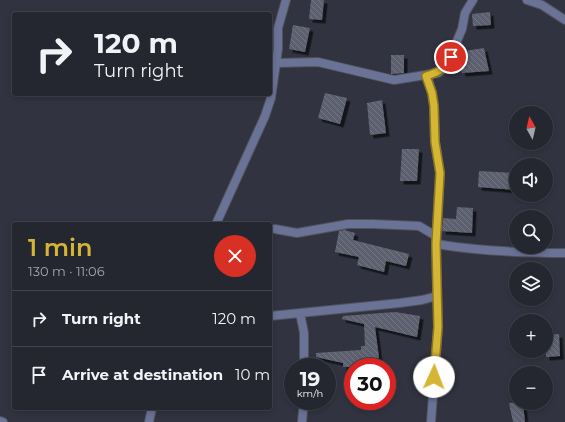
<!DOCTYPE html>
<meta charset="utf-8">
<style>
:root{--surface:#252730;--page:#31333c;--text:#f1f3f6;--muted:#a3a5ab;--line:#42444c;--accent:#d5b534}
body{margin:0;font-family:Montserrat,sans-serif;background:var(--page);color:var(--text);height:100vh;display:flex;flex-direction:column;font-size:15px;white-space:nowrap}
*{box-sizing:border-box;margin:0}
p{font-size:13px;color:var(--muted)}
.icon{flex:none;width:22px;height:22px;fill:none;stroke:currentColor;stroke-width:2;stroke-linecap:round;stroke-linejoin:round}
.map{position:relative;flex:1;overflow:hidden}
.drawer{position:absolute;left:12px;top:222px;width:260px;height:188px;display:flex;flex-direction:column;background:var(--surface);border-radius:4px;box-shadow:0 2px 6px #0003,0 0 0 1px var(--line)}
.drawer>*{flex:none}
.hud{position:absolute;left:12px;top:12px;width:260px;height:84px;border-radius:4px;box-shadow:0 2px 6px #0003,0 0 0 1px var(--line);background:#252730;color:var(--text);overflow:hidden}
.needle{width:26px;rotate:352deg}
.tools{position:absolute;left:509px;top:106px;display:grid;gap:8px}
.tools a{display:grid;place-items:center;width:44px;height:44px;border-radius:50%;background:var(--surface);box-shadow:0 2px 6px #0003,0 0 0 1px var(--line);font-size:20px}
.speed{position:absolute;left:284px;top:358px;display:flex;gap:8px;font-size:20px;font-weight:700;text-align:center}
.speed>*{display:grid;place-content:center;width:52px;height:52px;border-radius:50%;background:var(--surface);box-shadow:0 2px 6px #0003,0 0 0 1px var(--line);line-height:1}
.speed small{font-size:10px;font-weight:400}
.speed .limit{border:6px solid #d22;background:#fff;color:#111}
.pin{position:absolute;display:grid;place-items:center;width:34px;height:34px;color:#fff;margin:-17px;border:2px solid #fff;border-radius:50%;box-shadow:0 1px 4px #0007}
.me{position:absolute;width:44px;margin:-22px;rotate:2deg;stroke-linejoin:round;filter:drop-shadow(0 0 3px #0008)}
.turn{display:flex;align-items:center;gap:14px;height:84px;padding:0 16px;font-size:18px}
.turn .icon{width:52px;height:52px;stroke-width:2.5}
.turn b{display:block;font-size:28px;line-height:34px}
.round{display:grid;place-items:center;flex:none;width:42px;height:42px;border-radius:21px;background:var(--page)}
.headline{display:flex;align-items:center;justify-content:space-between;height:68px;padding:0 16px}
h1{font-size:24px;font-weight:600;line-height:30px;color:var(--accent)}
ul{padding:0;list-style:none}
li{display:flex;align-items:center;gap:12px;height:56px;padding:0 16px;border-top:1px solid var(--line)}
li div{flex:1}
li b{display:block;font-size:15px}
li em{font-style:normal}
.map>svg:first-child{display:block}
</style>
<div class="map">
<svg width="565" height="422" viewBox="0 0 565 422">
<defs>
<pattern id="building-back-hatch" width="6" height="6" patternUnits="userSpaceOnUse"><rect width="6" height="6" fill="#5d606e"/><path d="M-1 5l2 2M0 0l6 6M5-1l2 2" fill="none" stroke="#747683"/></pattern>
<filter id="shadow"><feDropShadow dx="3.5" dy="3.5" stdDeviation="0" flood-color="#0009"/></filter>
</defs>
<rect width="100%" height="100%" fill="#313440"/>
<path fill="url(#building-back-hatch)" filter="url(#shadow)" d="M311,0h13l-2,20 -13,-1z
M490,12l1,13 -18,1 -1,-12z
M293,25l17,3 -5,24 -16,-3z
M484,48l5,23 -27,2 -3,-21z
M391,55h13v18l-13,1z
M325,93l22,5 -7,26 -22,-6z
M382,100l4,33 -16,2 -3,-32z
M402,149h17l-2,32h-17z
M479,171l37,2v17l-38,-3z
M457,207l16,1 -1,25 -30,-2 1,-13 13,1z
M344,230l11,3 -2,7 56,14 -3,12 -20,-5 -2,11 -27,-7 2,-8 -24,-5 4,-21z
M395,312l25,4 -3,21 -42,-10 4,31 -5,1 1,8h-32v-4l-27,-6v-4l45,-3v-4h4l-1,-22 -22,-5 1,-3z
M559,334l1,22 -14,1v-22z
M509,403h14l2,19h-12z"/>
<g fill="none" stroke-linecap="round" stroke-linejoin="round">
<defs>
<path id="street" d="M527,0l15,5 23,15
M276,63l42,-1 76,18 44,-7 8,-6 16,-38 3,-16 8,-13
M427,76l5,17 2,13 1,36 5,31 -4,71 2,83 -7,95
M216,224l49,-108 6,-18 7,-49v-21l8,-28
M275,229l22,4 51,-9h25l46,2 17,10
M436,244c43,7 85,9 129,9
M300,313l4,20v34
M270,316l130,-13 22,-3 15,-4
M0,421l3,1
M149,422l3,-14
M302,422l2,-21"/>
</defs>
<use href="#street" stroke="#4f525d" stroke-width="10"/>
<use href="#street" stroke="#6a7296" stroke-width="8"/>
</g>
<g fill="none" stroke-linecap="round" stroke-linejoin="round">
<defs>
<path id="route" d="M434,377l4,-50 -2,-83 4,-71 -5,-31 -1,-36 -2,-13 -6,-17c13,-4 19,-7 25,-19"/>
</defs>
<use href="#route" stroke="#8a7622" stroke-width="10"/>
<use href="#route" stroke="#d5b534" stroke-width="7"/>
</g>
</svg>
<div class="tools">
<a><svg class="needle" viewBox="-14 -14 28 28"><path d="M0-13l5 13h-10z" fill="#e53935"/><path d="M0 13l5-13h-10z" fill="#a3a5ab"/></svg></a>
<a><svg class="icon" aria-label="sound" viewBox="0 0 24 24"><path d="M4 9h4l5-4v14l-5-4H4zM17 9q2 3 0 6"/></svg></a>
<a><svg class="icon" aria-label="search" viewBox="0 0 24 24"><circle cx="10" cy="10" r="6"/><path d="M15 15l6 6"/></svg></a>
<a><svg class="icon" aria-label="layers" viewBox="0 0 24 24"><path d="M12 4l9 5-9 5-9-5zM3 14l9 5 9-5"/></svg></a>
<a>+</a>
<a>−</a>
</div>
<div class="speed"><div>19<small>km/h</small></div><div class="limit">30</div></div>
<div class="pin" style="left:451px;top:57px;background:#d93025"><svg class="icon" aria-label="arrive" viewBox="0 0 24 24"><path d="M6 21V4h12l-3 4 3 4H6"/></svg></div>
<svg class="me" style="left:434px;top:377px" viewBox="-20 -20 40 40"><circle r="19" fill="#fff"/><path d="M0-13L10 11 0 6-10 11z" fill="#d5b534"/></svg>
<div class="hud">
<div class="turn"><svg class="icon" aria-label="right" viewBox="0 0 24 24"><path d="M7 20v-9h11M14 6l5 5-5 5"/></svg><div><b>120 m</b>Turn right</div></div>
</div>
<section class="drawer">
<div class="headline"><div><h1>1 min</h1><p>130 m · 11:06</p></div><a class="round" style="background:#d93025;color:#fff"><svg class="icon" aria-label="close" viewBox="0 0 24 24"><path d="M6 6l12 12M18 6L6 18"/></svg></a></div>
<ul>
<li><svg class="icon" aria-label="right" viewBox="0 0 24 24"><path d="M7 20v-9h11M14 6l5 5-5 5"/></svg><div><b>Turn right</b></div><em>120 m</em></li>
<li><svg class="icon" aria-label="arrive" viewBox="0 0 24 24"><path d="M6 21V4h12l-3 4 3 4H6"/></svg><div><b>Arrive at destination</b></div><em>10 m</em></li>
</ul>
</section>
</div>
